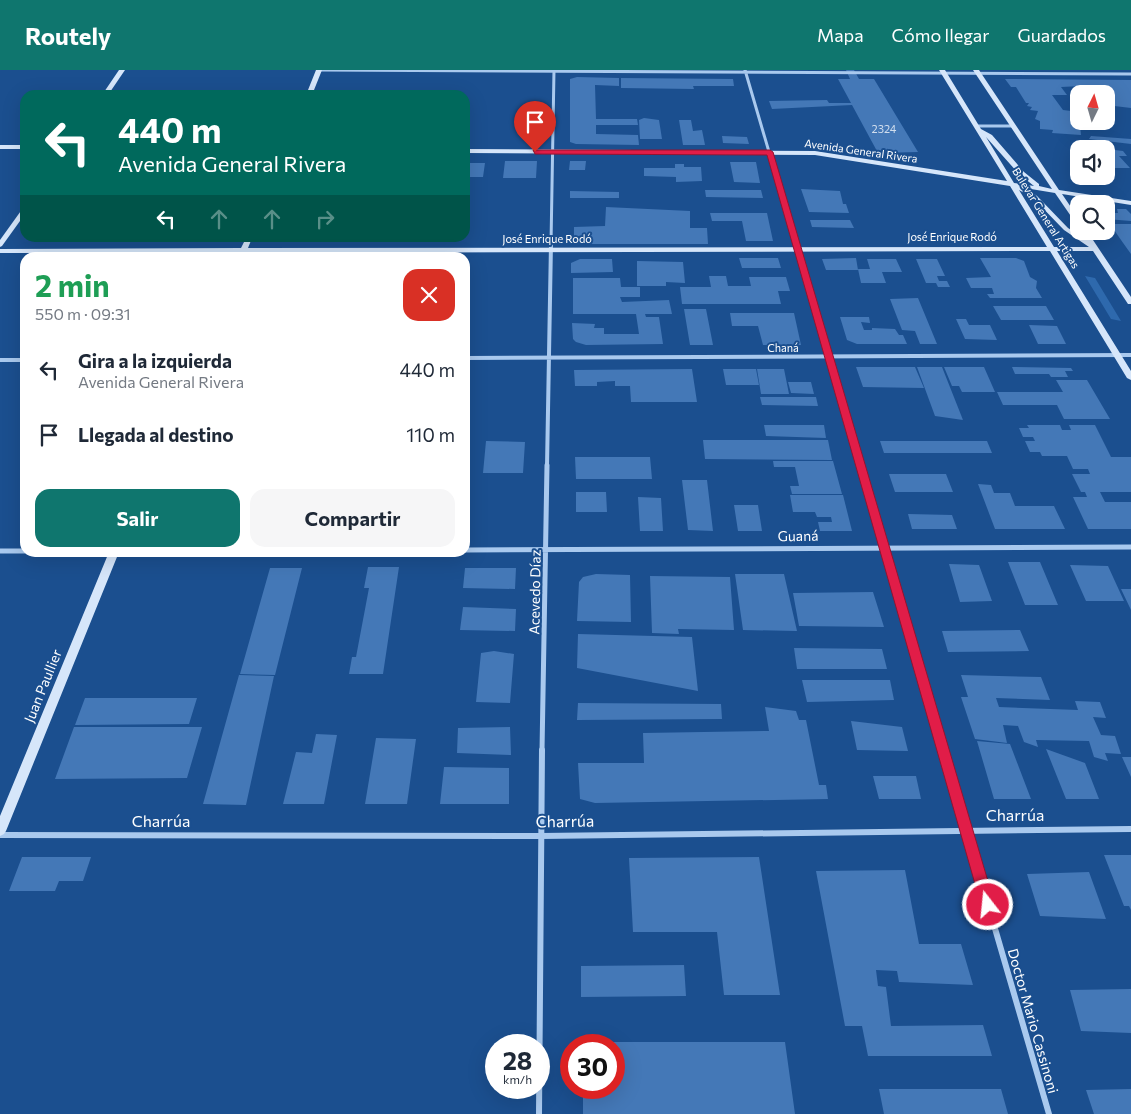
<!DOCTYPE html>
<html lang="es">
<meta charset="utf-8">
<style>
:root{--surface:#fff;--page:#f6f6f7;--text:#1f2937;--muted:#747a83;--accent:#0f766e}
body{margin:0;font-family:Commissioner,sans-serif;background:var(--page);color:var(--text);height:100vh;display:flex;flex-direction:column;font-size:19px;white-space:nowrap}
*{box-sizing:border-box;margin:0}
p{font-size:16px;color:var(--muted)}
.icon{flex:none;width:28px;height:28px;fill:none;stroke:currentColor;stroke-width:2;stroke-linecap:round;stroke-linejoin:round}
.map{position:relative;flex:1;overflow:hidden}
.sheet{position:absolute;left:20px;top:182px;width:450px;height:305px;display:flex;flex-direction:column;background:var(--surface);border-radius:15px;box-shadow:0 5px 20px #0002}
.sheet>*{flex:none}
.top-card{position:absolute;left:20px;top:20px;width:450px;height:152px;border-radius:15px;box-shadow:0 5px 20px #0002;background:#00695c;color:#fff;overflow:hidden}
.needle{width:32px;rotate:5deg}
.buttons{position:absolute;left:1070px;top:15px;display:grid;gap:10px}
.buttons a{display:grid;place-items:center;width:45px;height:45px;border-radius:10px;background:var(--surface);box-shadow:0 5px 20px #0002;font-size:25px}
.speed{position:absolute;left:485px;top:964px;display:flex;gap:10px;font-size:25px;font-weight:700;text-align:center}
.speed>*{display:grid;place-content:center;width:65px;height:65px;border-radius:50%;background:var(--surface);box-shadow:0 5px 20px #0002;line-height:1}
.speed small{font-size:12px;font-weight:400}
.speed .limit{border:8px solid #d22;background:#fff;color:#111}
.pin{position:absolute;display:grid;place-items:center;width:42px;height:42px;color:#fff;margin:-51px -21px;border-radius:50% 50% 50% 0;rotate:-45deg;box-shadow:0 0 5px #0007}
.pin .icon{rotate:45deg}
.me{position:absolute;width:55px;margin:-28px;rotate:344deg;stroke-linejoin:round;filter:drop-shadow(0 0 4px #0008)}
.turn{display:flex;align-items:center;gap:18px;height:105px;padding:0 15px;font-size:22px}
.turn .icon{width:65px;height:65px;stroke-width:2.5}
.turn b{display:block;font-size:35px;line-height:42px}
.lanes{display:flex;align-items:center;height:48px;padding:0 15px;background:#0003;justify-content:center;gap:25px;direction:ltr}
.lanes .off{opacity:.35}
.round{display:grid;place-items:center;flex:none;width:52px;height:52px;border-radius:15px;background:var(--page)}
.summary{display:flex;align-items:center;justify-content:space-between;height:85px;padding:0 15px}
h1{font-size:30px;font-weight:700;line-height:38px;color:#1e9e55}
.primary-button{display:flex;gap:10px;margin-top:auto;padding:10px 15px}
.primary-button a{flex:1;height:58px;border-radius:15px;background:var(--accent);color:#fff;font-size:20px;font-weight:700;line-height:58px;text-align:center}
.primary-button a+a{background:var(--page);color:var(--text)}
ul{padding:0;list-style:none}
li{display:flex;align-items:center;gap:15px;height:65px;padding:0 15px}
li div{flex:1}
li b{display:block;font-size:19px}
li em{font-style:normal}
header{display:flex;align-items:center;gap:30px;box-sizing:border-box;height:70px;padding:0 25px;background:var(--accent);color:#fff}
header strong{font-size:24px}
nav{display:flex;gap:28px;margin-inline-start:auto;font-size:18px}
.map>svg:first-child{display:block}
</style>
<header>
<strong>Routely</strong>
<nav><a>Mapa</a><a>Cómo llegar</a><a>Guardados</a></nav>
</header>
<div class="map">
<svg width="1131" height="1044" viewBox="0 0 1131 1044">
<rect width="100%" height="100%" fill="#1b4f8f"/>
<path fill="#2e69ad" d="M1085,206l10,2 26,43 -10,-2z"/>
<path fill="#4478b7" d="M846,0h8l5,9h15l44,73 -40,1 -26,-48 -80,4 -3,-8 58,-1 2,3h22l-13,-24h12z
M577,7l42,1v8l-24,-1 1,34h41l1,6h-42v9l42,1 1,10 -63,-1 -6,-2v-63z
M621,8l112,1 1,7h-41l1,3 -73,-1z
M1005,9l126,1v28l-25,-3v-11h-17l-7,-8 -21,1 6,8h-15l11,15 16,2v9l23,1 -2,4 -20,-1 1,10 -29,-2 1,-3 -13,-1v-8l-5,-2 3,-8 -8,-1 2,-3 -5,-1 2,-3h-3l-10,-16h-5z
M644,48l15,2 3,19h-22l-1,-19z
M679,50h12l2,11 9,-1 3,15h-22z
M722,66l25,1 2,7 -26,-1z
M1091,66l40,3v5l-42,-5z
M1106,79l17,2 4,5h-8l11,12h-24z
M505,91h32l-1,17h-33z
M570,91h16l-1,9h-16z
M730,92h26l4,21 -26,-1z
M465,93h20l-2,14h-18z
M675,94h9v3h17l1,14 -26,1v-5l-32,-1v-8h31z
M801,119l39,2 3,13h3l3,9 -40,-1z
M705,120h56l2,8 -57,-1z
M570,121l49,1v6h-49z
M606,137l84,4v17h17l1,16h-134v-17l31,-1z
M1126,139l5,5v7l-25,-2v-6h12l-1,-4z
M710,143h57l6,28h-27l-4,-20h-30z
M810,150h40l4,8 -42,-1z
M1110,154h21v30l-10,-14z
M739,188h39l3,10h-39z
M856,188l2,12h-32l-4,-11z
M980,188h36l8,3 6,16 7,4 -1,7 6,10h-52l-3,-4h7l-2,-6h-21l-5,-10 25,-1z
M580,189h32l1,13 -42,1v-10z
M867,189h29l6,13h-20l4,11h-25l-3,-14h12z
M916,189h21l8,17h-8l2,5h8l3,6h-12l-2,-4h-10z
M637,191l46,1 2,21 -19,-1v4h-29z
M709,206h17l2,10h23l-2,-9h37l4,14h-12l3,13h-99l-2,-17h31z
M573,208h47l1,9h19v10h-20l2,5 47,-2 3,14h-27l1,3h13l4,27 -77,1 -10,-3 -3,-3 -1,-16 23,1 -1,4h10v6h35l-3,-20h-63z
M918,228l19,46h-17l-5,-13 -13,-1 -12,-31z
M993,236h53l8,14h-53z
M684,239h22l7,36h-23z
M730,243h64l7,32h-38l-5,-19h-26z
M840,247h29l1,6 -9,-1 3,8h8v-2l23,1 4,6h4l4,9h-50l-10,-4z
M956,249h10l3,6h21l7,15 -32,-1z
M1029,255l28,1 9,18h-28z
M856,297h59l9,21 -61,-1z
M917,297h25l21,53 -28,-4z
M944,297h40l11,25h-33l-3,-6h-7z
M1012,297l59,1 2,3h-8l3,6h-17l-2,-3h-34z
M692,299l5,33h-66l-1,-16h-15v-5l-18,1v4h-22l-1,-16z
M723,299h33l3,16h-33z
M757,299h27l5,25h-28z
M1056,310h31l23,39h-46l-7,-14h-54l-6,-13h66z
M788,312h23l3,12 -23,-1z
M760,327h56l2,9 -56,-1z
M764,355h60l2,13 -60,-2z
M1027,355h33l2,5h9l-2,-5h26l16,32h20v35h-31l5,10h26v27h-43l-15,-32h14l-2,-5h-4l-9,-18h18l-2,-5h-15l-6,-13h-25l-2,-4h-10l-5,-11h10l-2,-4h-10l-4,-9h10z
M703,370h125l4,20 -127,-1z
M486,371l39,1 -2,31h-40z
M880,371h107l5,12h-108z
M575,387h75l2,22h-76z
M773,391h60l9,33h-50l-2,-8h9l-4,-19h-21z
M889,404h57l7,18h-58z
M682,410h25l6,51 -25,-1z
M978,414l13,1 3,8h16l5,13h39l11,23h-70z
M576,422h30l1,20h-31z
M790,425h53l9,36h-32l-2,-9h14l-1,-5h-14l-2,-5h-22z
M638,427l23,1 2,33h-23z
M734,435h24l4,26h-24z
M908,444l44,1 5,14h-45z
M1008,492h32l18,43h-33z
M949,494l30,1 13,36 -32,1z
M1070,495l38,1 16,35h-38z
M368,497h31l-16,107h-34l3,-17h4l13,-69h-5z
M270,498h32l-27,107 -35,-1z
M465,498h51l-1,21 -52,-1z
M596,504l34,1 1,47 -54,-1 2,-39 4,-5z
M735,504h49l13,57 -54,-1z
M650,506l80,1 4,53 -56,-1 1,5 -27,-1z
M1121,519h10v21z
M873,522l11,35 -85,-1 -6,-33z
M463,537l53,2 -1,22 -55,-1z
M1020,560l9,21 -81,1 -6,-21z
M578,564l114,3 6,54 -121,-23z
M794,578l88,1 5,20h-90z
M494,581l20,3 -4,49 -34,-1 5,-49z
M239,605l35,1 -28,129 -43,-1z
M961,605l80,2 9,23 -54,-2 3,9 79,3 -3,-9 25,1 6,16 -13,-1 8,18 14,1 6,18 -16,-1 3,8 -14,-4 -5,-16 -53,-1 2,7 -14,-5 -6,-16 -15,-1 4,18 -32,-4 -14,-42h7z
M802,610h88l4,20 -87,2z
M85,628h112l-8,26 -114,1z
M578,633l143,1 1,15 -145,1z
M765,637l31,4 3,9h7l13,65h7l2,14 -233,4 -15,-4 -2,-36h66l-1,-30 126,-2z
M851,651l51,6 6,24 -51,-1z
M74,657h128l-15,51 -132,1z
M510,657l1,28 -54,-2 1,-25z
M316,664l21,1 -13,69h-41l13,-52 16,1z
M376,668l40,1 -9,65h-42z
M977,671l33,3 21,55h-37z
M1046,679l39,14 14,36h-33z
M1122,687h9v20z
M444,697l65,1v36h-69z
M873,706h43l5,23h-42z
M1104,785h27v55l-2,-4h-5z
M22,787h69l-8,24h-24l-4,10h-46z
M759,787l21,138h-56l-7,-63h-84l-4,-74z
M905,800l14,74h42l12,41 -74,-3 -2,-11 -21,-1 2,16 8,1 5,39 92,-1 9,31h-124l-6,-30h-17l-29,-155z
M1089,802l17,47 -66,-3 -13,-42z
M684,895l2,31 -105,1v-31z
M1131,919v44l-50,-2 -11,-41z
M583,972h202l10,72h-212v-26h31v-43h-31z
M879,1019h122l7,25h-124z
M1131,1019v25h-37l-8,-24z"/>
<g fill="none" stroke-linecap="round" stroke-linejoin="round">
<path stroke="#a9c9ee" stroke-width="3" d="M318,0l813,4
M745,0l51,174
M977,56h36
M551,174l3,-174"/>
<path stroke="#a9c9ee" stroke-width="4" d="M795,173l66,224
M465,288l666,-3
M0,290h25
M547,397l4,-224"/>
<path stroke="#a9c9ee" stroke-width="5" d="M860,395l83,286
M465,480l666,-3
M0,481h25
M542,681l5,-286"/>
<path stroke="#a9c9ee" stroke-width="6" d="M943,680l106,364
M0,765l541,1 590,-7
M539,1044l3,-364"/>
<path fill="#d6e6fa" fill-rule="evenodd" d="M119,0h6l-17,25h-6z
M316,0h6l-10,25h-6z
M939,0h6l36,59 11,6 32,37 15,12v2l13,3 -79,-119h6l80,120 72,11v4l-69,-11 17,25v7l-2,-1 -22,-32 -30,-5 12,8 31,32 16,10 -4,-7h7l44,66v7h-3l-35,-53h-36l74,120v9l-4,-2 -77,-127 -804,2 -3,3 -2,1 -4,-2 2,-2h-239v-4l241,-1 5,-10h6l-4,10 799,-1 -37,-61 -195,-31 -350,-2v-4l350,2 192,30zM986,67l33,37 15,12 -20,-3zM1019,120l14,8 31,32 25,17h-35z
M0,75h25v4h-25z
M25,137v7l-23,32 -2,1v-7l23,-32z
M109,482h10l-113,279 -2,3 -4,2v-20z"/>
</g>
<path fill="#e11d48" stroke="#92132f" d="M533,80h237l3,2 222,753 -2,5h-10l-2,-5 -214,-750 -232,-1z"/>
<g text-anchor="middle" stroke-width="4" stroke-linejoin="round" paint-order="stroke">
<g font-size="11" fill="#d0dded">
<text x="884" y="63">2324</text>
</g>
<g font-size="11" fill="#fff" stroke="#1b4f8f">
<text transform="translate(861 81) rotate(8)" y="4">Avenida General Rivera</text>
<text transform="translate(1046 148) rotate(58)" y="4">Bulevar General Artigas</text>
<text x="952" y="171">José Enrique Rodó</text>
<text x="547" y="173">José Enrique Rodó</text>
<text x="783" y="282">Chaná</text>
</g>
<g font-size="14" fill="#fff" stroke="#1b4f8f">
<text transform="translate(798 466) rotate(-1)" y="5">Guaná</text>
<text transform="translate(535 522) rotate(-89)" y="5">Acevedo Díaz</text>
<text transform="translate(43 616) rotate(-68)" y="5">Juan Paullier</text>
<text transform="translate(1033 951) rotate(74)" y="5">Doctor Mario Cassinoni</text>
</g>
<g font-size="16" fill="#fff" stroke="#1b4f8f">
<text x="1015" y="751">Charrúa</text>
<text x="161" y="757">Charrúa</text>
<text transform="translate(565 751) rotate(-1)" y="6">Charrúa</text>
</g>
</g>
</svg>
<div class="buttons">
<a><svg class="needle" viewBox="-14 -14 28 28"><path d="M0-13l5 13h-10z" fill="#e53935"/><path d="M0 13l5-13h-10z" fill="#747a83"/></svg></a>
<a><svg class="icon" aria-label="sound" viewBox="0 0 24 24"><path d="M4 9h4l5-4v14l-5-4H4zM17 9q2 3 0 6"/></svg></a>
<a><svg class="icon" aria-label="search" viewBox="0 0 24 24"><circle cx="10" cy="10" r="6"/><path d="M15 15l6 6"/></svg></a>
</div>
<div class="speed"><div>28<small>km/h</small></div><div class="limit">30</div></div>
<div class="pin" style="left:535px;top:82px;background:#d93025"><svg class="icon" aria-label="arrive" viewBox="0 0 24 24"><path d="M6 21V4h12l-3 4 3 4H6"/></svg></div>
<svg class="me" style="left:988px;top:835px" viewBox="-20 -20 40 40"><circle r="17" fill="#e11d48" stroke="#fff" stroke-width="3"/><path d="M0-11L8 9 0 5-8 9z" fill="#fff"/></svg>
<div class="top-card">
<div class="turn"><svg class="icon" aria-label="left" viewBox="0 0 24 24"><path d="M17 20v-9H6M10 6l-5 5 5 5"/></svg><div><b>440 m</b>Avenida General Rivera</div></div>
<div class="lanes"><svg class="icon" aria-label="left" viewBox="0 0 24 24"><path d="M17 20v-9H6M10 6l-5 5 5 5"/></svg><svg class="icon off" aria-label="ahead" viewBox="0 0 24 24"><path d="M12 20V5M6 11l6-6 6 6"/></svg><svg class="icon off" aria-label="ahead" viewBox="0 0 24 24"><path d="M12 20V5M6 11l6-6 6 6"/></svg><svg class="icon off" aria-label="right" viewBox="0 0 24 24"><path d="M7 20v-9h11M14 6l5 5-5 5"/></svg></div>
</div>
<section class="sheet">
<div class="summary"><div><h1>2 min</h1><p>550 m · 09:31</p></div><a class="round" style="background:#d93025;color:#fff"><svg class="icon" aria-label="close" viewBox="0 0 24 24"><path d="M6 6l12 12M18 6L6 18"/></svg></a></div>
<ul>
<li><svg class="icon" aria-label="left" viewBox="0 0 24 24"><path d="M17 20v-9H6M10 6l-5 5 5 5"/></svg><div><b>Gira a la izquierda</b><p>Avenida General Rivera</p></div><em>440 m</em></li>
<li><svg class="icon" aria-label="arrive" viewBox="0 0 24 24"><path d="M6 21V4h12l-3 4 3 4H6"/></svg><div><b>Llegada al destino</b></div><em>110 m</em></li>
</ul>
<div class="primary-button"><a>Salir</a><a>Compartir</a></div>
</section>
</div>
